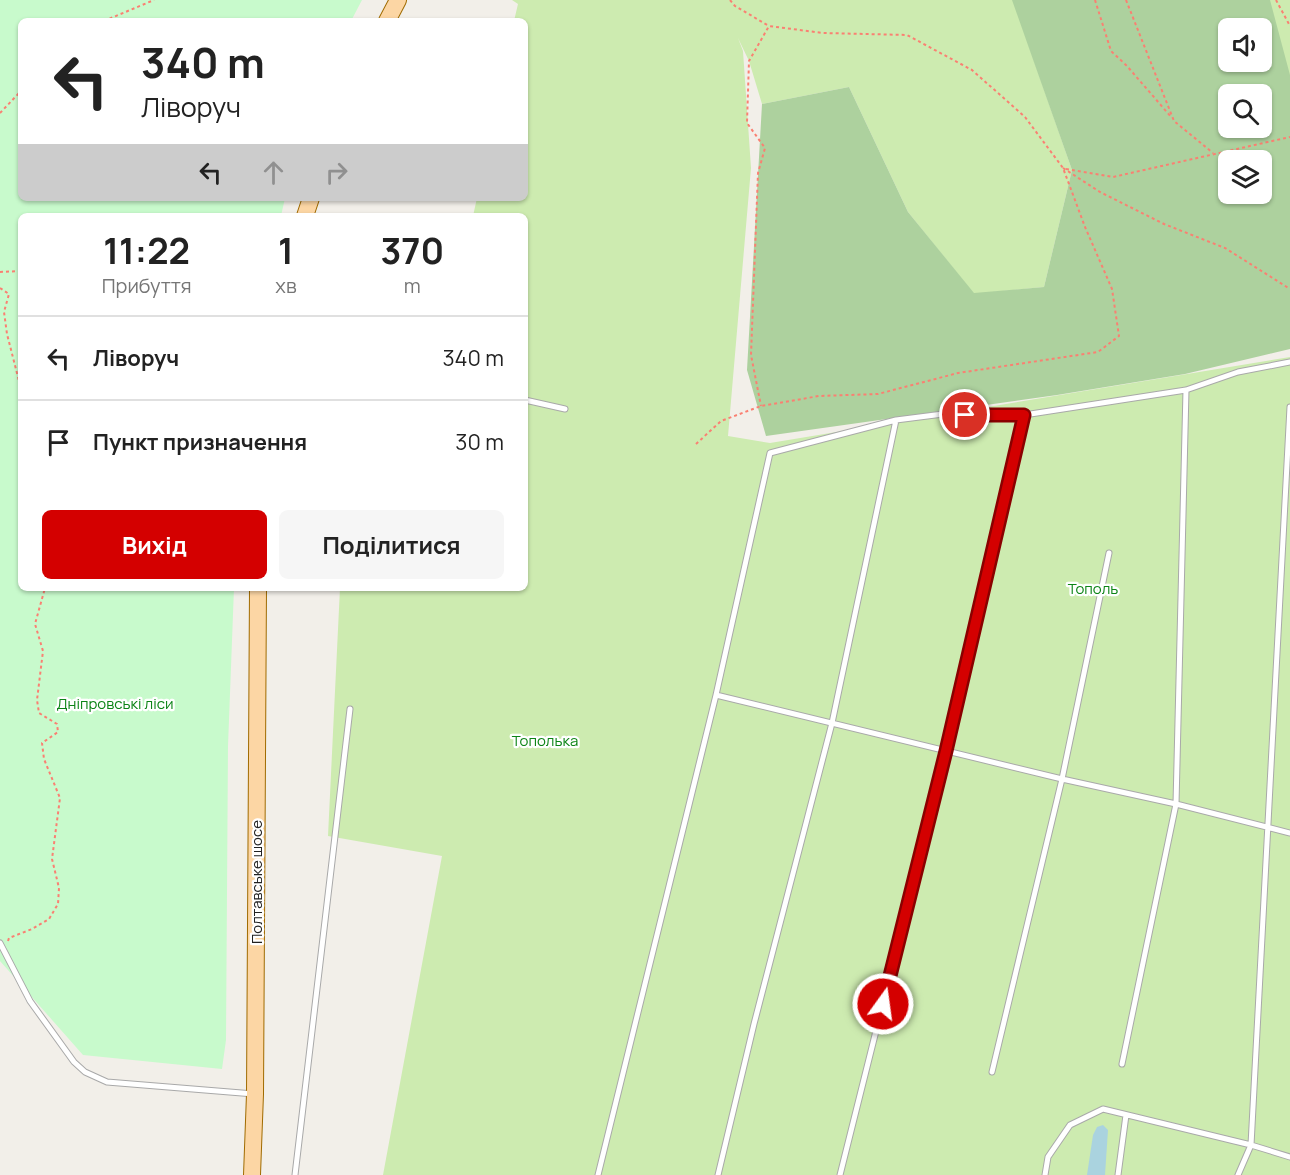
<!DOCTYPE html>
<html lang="uk">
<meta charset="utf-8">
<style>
:root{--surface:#fff;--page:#f6f6f6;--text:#222;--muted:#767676;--line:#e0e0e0;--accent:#d40000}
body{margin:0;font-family:Manrope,sans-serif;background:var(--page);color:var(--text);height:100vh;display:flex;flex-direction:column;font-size:22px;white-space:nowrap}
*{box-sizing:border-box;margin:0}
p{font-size:20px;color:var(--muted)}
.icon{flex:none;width:33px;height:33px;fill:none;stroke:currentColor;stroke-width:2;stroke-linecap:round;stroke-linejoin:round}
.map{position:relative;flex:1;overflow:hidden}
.drawer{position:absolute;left:18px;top:213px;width:510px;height:378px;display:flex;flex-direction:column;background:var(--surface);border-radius:9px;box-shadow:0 2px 4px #0004}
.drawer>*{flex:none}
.banner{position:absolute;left:18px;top:18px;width:510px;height:183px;border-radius:9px;box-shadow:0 2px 4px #0004;background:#fff;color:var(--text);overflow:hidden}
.fabs{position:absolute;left:1218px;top:18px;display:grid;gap:12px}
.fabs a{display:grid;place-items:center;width:54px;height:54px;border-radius:9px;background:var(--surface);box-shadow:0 2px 4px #0004;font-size:30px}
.pin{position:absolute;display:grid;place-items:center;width:51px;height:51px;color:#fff;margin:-26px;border:3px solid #fff;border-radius:50%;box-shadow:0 2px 6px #0007}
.me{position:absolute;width:66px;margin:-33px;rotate:14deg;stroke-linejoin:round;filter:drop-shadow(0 0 4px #0008)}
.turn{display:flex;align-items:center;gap:21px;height:126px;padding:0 24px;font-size:27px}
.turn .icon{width:78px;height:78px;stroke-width:2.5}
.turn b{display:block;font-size:42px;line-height:51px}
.lanes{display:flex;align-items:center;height:57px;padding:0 24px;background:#0003;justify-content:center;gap:30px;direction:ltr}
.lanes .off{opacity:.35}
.eta{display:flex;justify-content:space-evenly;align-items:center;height:102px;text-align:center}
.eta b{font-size:36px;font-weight:700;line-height:42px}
.primary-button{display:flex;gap:12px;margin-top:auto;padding:12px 24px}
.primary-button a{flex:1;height:69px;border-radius:9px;background:var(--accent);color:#fff;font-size:24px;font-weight:700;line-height:69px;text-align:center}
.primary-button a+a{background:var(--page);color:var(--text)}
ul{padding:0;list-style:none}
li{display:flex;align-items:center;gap:18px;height:84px;padding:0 24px;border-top:2px solid var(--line)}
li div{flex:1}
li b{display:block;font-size:22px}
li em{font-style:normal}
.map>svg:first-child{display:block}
</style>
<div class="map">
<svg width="1290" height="1175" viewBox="0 0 1290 1175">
<rect width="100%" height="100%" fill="#f2efe9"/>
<path fill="#cdebb0" d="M512,0h501l59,170 -28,117 -70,7 -66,-82 -59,-125 -87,17 -13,-43 -11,-23 5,13 8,117 -23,268 42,7 520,-86v818h-907l59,-319 -114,-20 12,-248h185v-372h-52l4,-18h48v-177h-11l4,-17z
M1266,0h24v85z"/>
<path fill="#add19e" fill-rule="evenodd" d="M1012,0h258l20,75v274l-105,25 -128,21 -291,41 -19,-66 15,-266 87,-17 59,125 66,81 70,-6 28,-117zM1228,28h34v34h-34zM1228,94h34v34h-34zM1228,160h34v34h-34z"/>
<path fill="#c8facc" d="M0,0h362l-11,21h-330v177h264l-4,18h-260v372h213l-6,158 -2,294 -4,29 -139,-14 -83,-94z"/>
<path fill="#aad3df" d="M1103,1125l5,5 -3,45h-18l6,-40 4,-8z"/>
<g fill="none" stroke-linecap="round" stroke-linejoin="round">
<defs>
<path id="service" d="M525,400l40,9
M716,695l346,84 114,25 114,29
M0,943l30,58 44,61 11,10 22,10 147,12
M1122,1064l54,-260 10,-414
M992,1072l70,-293 47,-226
M295,1175l55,-466
M598,1175l118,-480 54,-242 126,-33 47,-6 81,1 162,-25 52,-18 52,-10
M718,1175l36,-151 78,-301 64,-303
M840,1175l106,-424 78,-336
M1045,1175l3,-18 22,-32 33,-16 148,36 39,12
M1118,1175l8,-60
M1238,1175l13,-30 39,-738"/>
<path id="primary" d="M387,21l11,-21
M305,216l6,-18
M252,1175l3,-81 3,-506"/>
</defs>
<use href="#service" stroke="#a9a9a9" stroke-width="7"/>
<use href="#primary" stroke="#a06b00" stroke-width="18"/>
<path stroke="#fa8072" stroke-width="2" stroke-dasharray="3 3" stroke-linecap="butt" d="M730,0l5,6 34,20
M1095,0l16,51 16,15 45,52
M1126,0l48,121 39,32
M1276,0l14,26
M104,21l50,-21
M0,113l21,-22
M1063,168l37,24 64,32 61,24 65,41
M1066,169l47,8 177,-40
M0,272l21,-1
M0,288l9,6 -5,18 3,22 14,55
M696,444l25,-23 40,-15 58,-10 59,-2 80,-21 140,-21 21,-16 -7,-47 -27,-62 -22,-59 -38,-51 -53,-47 -65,-35 -84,-2 -54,-7 -20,35 -2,62 18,25 -7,25 -7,182 10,51
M8,941l1,-3 23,-9 17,-10 9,-15 1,-16 -7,-29 8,-61 -16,-39 -2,-16 16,-11 -1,-8 -18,-11 -2,-13 6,-49 -8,-27 10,-36"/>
<use href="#service" stroke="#fff" stroke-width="5"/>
<use href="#primary" stroke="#fcd6a4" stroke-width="16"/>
</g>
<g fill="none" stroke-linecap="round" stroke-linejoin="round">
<defs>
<path id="route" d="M883,1004l63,-253 78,-336h-59"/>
</defs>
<use href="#route" stroke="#8a0000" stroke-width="15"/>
<use href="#route" stroke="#d40000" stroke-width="10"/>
</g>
<g text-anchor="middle" stroke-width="4.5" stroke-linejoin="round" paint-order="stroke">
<g font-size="15" fill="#0c8416" stroke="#fff">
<text x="1093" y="594">Тополь</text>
<text x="115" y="709">Дніпровські ліси</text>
<text x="545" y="746">Тополька</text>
</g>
<g font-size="15" fill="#222" stroke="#fff">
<text transform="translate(257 882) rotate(-90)" y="5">Полтавське шосе</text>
</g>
</g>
</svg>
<div class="fabs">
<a><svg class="icon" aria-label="sound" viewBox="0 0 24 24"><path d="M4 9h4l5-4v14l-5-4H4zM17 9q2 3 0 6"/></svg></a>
<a><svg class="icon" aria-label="search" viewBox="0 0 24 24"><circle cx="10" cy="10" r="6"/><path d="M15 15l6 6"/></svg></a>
<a><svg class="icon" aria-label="layers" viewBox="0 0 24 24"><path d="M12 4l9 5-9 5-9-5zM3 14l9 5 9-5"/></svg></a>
</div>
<div class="pin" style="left:965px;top:415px;background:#d93025"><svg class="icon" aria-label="arrive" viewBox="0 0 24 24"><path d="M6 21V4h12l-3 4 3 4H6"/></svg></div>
<svg class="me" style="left:883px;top:1004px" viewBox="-20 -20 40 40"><circle r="17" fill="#d40000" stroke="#fff" stroke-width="3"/><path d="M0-11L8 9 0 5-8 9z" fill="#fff"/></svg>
<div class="banner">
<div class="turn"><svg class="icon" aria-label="left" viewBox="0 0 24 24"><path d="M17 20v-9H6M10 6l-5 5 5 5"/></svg><div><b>340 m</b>Ліворуч</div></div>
<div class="lanes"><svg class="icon" aria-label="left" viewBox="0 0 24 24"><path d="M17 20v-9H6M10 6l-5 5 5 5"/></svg><svg class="icon off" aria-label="ahead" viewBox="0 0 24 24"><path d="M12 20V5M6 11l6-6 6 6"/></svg><svg class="icon off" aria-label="right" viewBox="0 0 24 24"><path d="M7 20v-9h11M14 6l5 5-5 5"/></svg></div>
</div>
<section class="drawer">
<div class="eta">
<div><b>11:22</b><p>Прибуття</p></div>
<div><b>1</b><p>хв</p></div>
<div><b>370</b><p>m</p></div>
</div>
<ul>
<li><svg class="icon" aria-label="left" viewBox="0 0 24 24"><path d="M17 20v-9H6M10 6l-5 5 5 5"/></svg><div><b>Ліворуч</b></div><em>340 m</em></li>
<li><svg class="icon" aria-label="arrive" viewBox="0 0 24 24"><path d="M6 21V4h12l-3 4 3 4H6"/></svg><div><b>Пункт призначення</b></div><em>30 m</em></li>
</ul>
<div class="primary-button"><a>Вихід</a><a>Поділитися</a></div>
</section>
</div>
